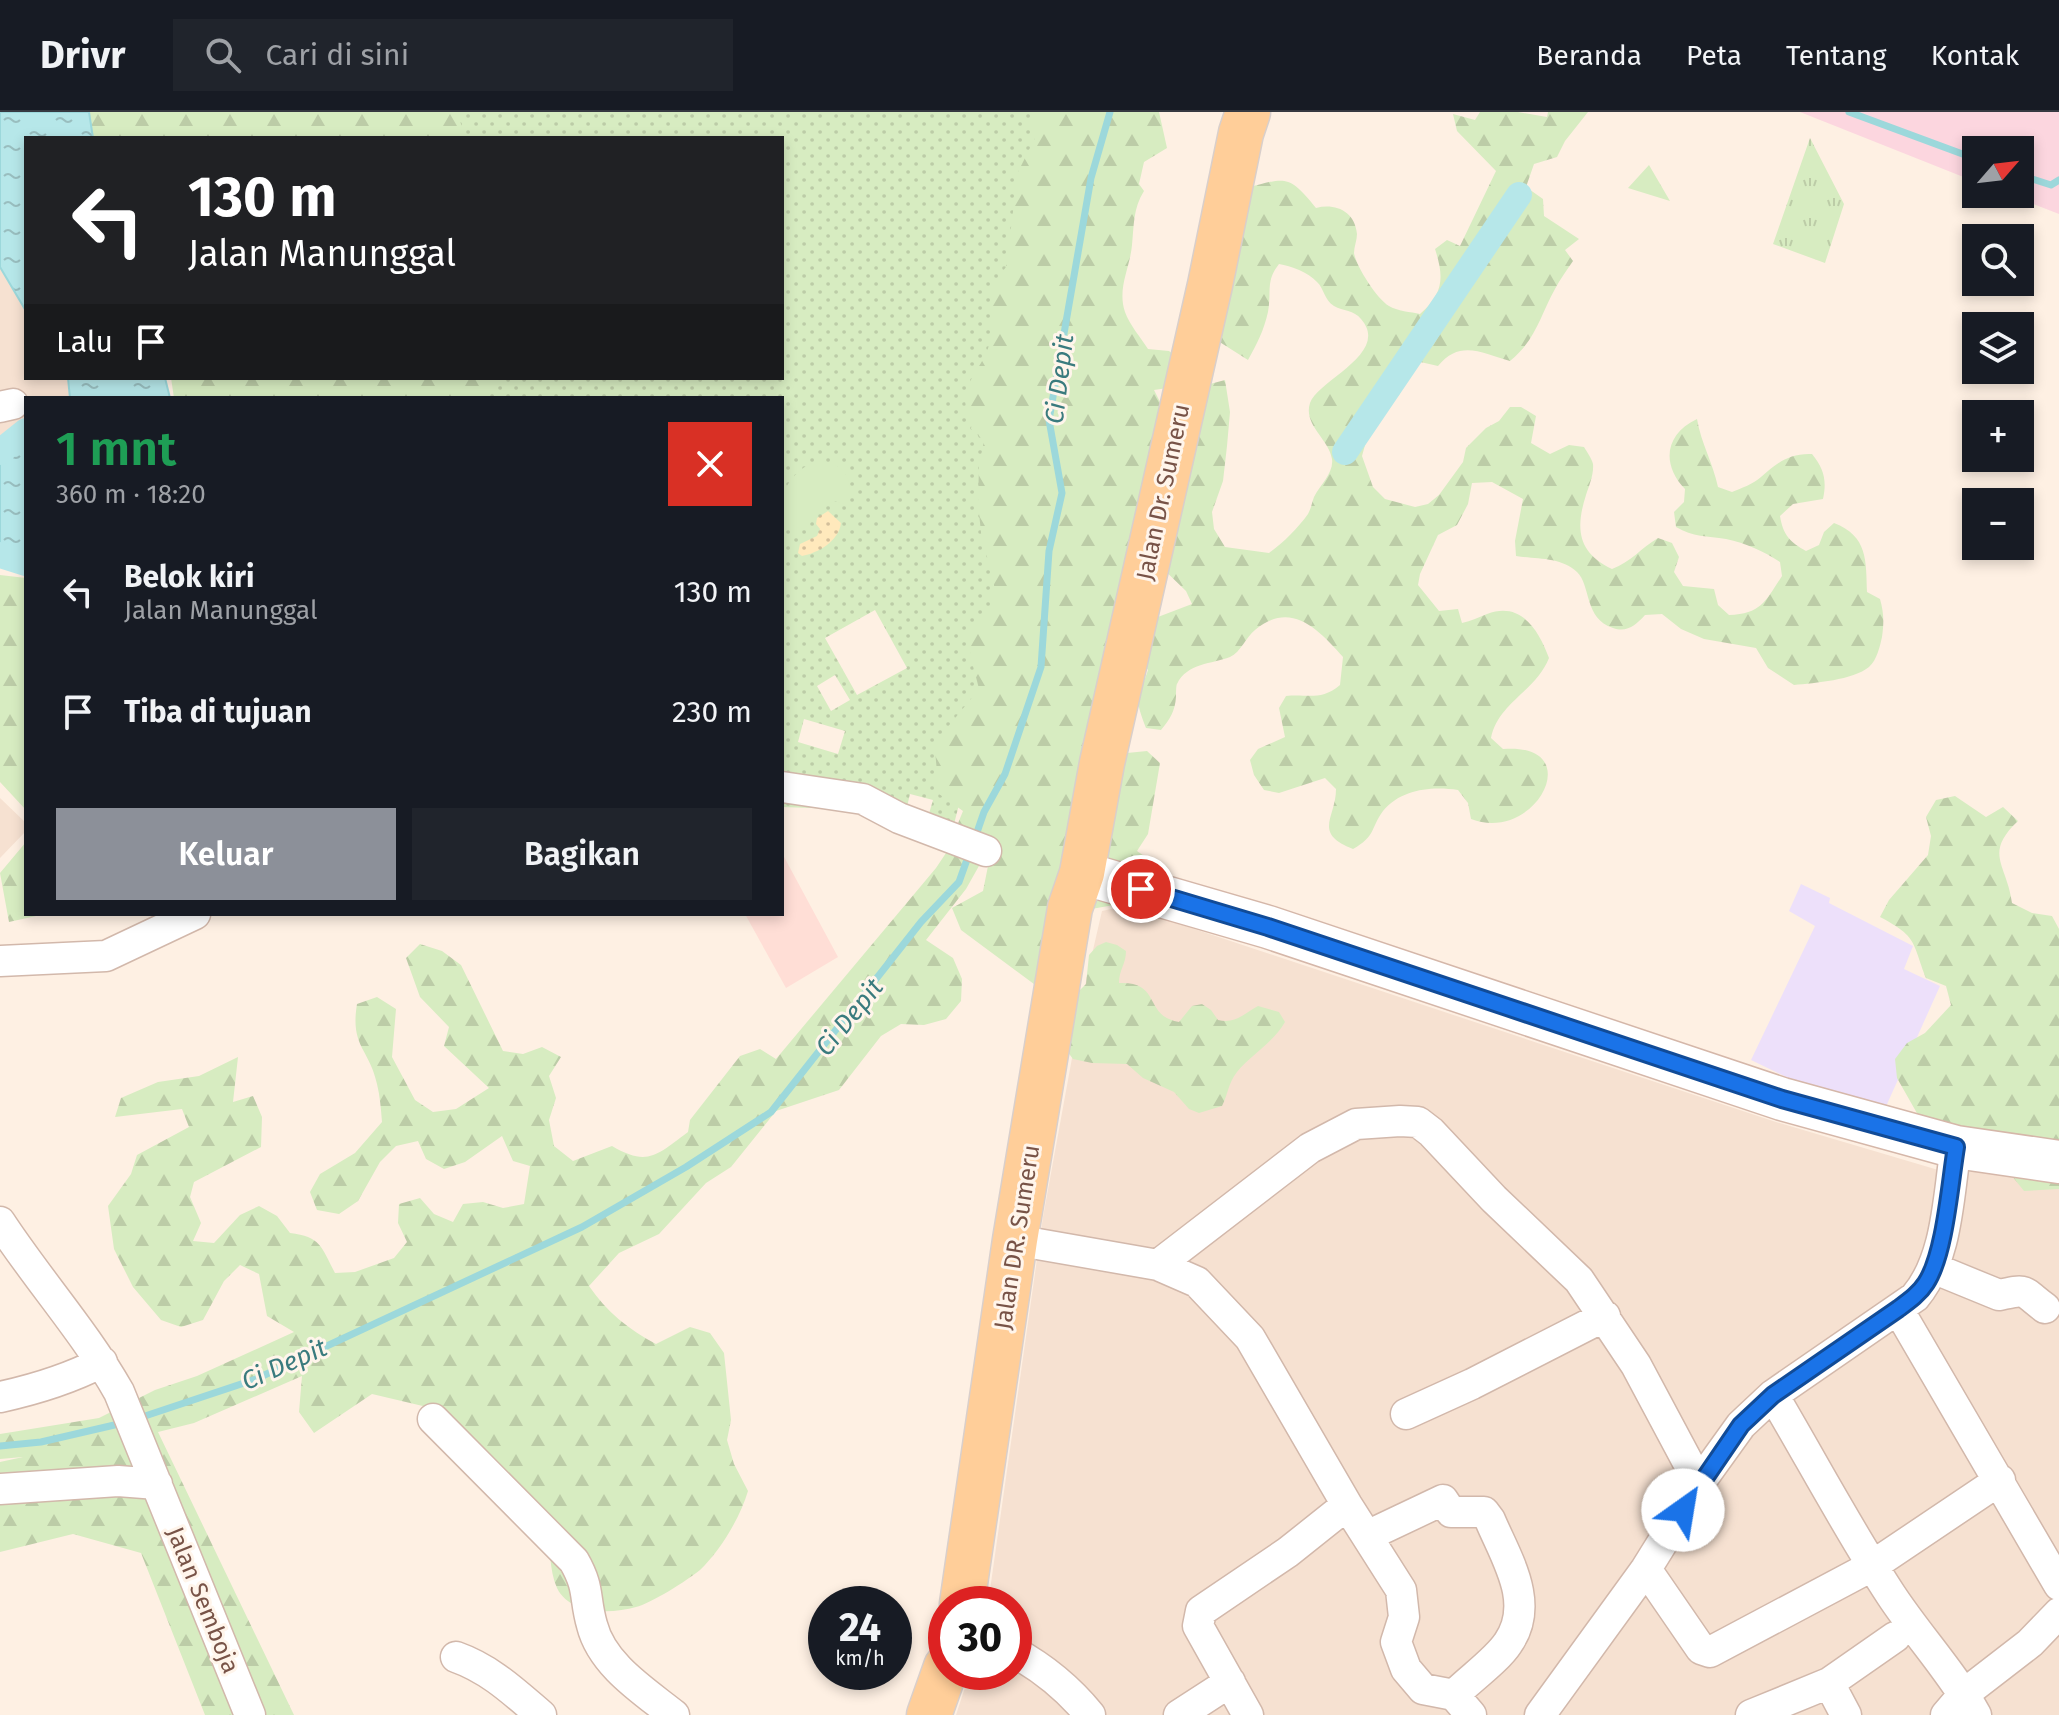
<!DOCTYPE html>
<html lang="id">
<meta charset="utf-8">
<style>
:root{--surface:#171b24;--page:#20242c;--text:#f1f3f6;--muted:#9ea1a6;--line:#363941;--accent:#8c9099}
body{margin:0;font-family:"Fira Sans",sans-serif;background:var(--page);color:var(--text);height:100vh;display:flex;flex-direction:column;font-size:30px;white-space:nowrap}
*{box-sizing:border-box;margin:0}
p{font-size:26px;color:var(--muted)}
.icon{flex:none;width:44px;height:44px;fill:none;stroke:currentColor;stroke-width:2;stroke-linecap:round;stroke-linejoin:round}
.map{position:relative;flex:1;overflow:hidden}
.panel{position:absolute;left:24px;top:284px;width:760px;height:520px;display:flex;flex-direction:column;background:var(--surface);border-radius:0px;box-shadow:0 4px 12px #0003}
.panel>*{flex:none}
.guide{position:absolute;left:24px;top:24px;width:760px;height:244px;border-radius:0px;box-shadow:0 4px 12px #0003;background:#202124;color:#fff;overflow:hidden}
.needle{width:52px;rotate:62deg}
.tools{position:absolute;left:1962px;top:24px;display:grid;gap:16px}
.tools a{display:grid;place-items:center;width:72px;height:72px;border-radius:0px;background:var(--surface);box-shadow:0 4px 12px #0003;font-size:40px}
.speed{position:absolute;left:808px;top:1474px;display:flex;gap:16px;font-size:40px;font-weight:700;text-align:center}
.speed>*{display:grid;place-content:center;width:104px;height:104px;border-radius:50%;background:var(--surface);box-shadow:0 4px 12px #0003;line-height:1}
.speed small{font-size:20px;font-weight:400}
.speed .limit{border:12px solid #d22;background:#fff;color:#111}
.pin{position:absolute;display:grid;place-items:center;width:68px;height:68px;color:#fff;margin:-34px;border:4px solid #fff;border-radius:50%;box-shadow:0 2px 8px #0007}
.me{position:absolute;width:88px;margin:-44px;rotate:32deg;stroke-linejoin:round;filter:drop-shadow(0 0 6px #0008)}
.turn{display:flex;align-items:center;gap:28px;height:168px;padding:0 32px;font-size:36px}
.turn .icon{width:104px;height:104px;stroke-width:2.5}
.turn b{display:block;font-size:56px;line-height:68px}
.then{display:flex;align-items:center;height:76px;padding:0 32px;background:#0003;gap:16px;font-size:30px}
.round{display:grid;place-items:center;flex:none;width:84px;height:84px;border-radius:0px;background:var(--page)}
.head{display:flex;align-items:center;justify-content:space-between;height:136px;padding:0 32px}
h1{font-size:48px;font-weight:600;line-height:60px;color:#1e9e55}
.button{display:flex;gap:16px;margin-top:auto;padding:16px 32px}
.button a{flex:1;height:92px;border-radius:0px;background:var(--accent);color:#fff;font-size:32px;font-weight:600;line-height:92px;text-align:center}
.button a+a{background:var(--page);color:var(--text)}
ul{padding:0;list-style:none}
li{display:flex;align-items:center;gap:24px;height:120px;padding:0 32px}
li div{flex:1}
li b{display:block;font-size:30px}
li em{font-style:normal}
header{display:flex;align-items:center;gap:48px;box-sizing:border-box;height:112px;padding:0 40px;background:var(--surface);border-bottom:2px solid var(--line)}
header strong{font-size:38px}
nav{display:flex;gap:44px;margin-inline-start:auto;font-size:28px}
.search{width:560px;height:72px;background:var(--page);display:flex;align-items:center;gap:20px;box-sizing:border-box;padding:0 28px;border-radius:0px;color:var(--muted);font-size:30px}
.map>svg:first-child{display:block}
</style>
<header>
<strong>Drivr</strong>
<div class="search"><svg class="icon" aria-label="search" viewBox="0 0 24 24"><circle cx="10" cy="10" r="6"/><path d="M15 15l6 6"/></svg>Cari di sini</div>
<nav><a>Beranda</a><a>Peta</a><a>Tentang</a><a>Kontak</a></nav>
</header>
<div class="map">
<svg width="2059" height="1603" viewBox="0 0 2059 1603">
<defs>
<pattern id="grass-dots" width="8" height="8" patternUnits="userSpaceOnUse" patternTransform="scale(2)"><rect width="8" height="8" fill="#d7ecc1"/><path d="M2 2h.1M6 6h.1" fill="none" stroke="#bccca7" stroke-width="1.8" stroke-linecap="round"/></pattern>
<pattern id="forest-firs" width="22" height="20" patternUnits="userSpaceOnUse" patternTransform="scale(2)"><rect width="22" height="20" fill="#d7ecc1"/><path d="M5 1l3.5 6h-7zM16 11l3.5 6h-7z" fill="#bccca7"/></pattern>
<pattern id="sand-dots" width="8" height="8" patternUnits="userSpaceOnUse" patternTransform="scale(2)"><rect width="8" height="8" fill="#ffe9bc"/><path d="M2 2h.1M6 6h.1" fill="none" stroke="#d3bf9b" stroke-width="1.8" stroke-linecap="round"/></pattern>
<pattern id="park-tufts" width="24" height="20" patternUnits="userSpaceOnUse" patternTransform="scale(2)"><rect width="24" height="20" fill="#d7ecc1"/><path d="M3 7l-1-3M5 7V3M7 7l1-3M15 17l-1-3M17 17v-4M19 17l1-3" fill="none" stroke="#bccca7"/></pattern>
<pattern id="water-ripples" width="26" height="14" patternUnits="userSpaceOnUse" patternTransform="scale(2)"><rect width="26" height="14" fill="#b6e7e9"/><path d="M2 4q2-2 4 0t4 0M15 11q2-2 4 0t4 0" fill="none" stroke="#99bebf"/></pattern>
</defs>
<rect width="100%" height="100%" fill="#fef0e3"/>
<path fill="#f6e1d1" d="M0,155l26,44v67h42l2,20h-44v33l-26,21z
M0,686l26,25v8l-26,27z
M1125,794l651,216 169,50h38l76,7v536h-1103l14,-43h44v-68h-26l55,-387 44,-241 15,-65z"/>
<path fill="#ffded6" d="M782,741l56,104 -52,31 -41,-74h37z"/>
<path fill="#ede0fa" d="M1801,772l29,14 -1,5 84,43 -9,23 36,17 -61,136 -128,-62 64,-134 -26,-15z"/>
<path fill="#fcd6df" d="M1800,0h259v102l-51,-20h12v-44h-44v32z"/>
<path fill="url(#grass-dots)" fill-rule="evenodd" d="M98,0h1037l-183,720 -56,-21 -114,-4v-409h-563l-3,-20h566v-240h-672zM875,498l32,58 -50,27 -32,-57zM835,563l15,25 -19,11 -14,-25zM804,607l41,12 -7,23 -40,-12zM910,682l23,6 -5,17 -22,-6z"/>
<path fill="url(#forest-firs)" d="M82,0h375l6,18 -4,8h-373z
M1031,0h128l8,36 -23,14 -5,22 5,7c-11,17 -10,35 -12,54 -2,23 -15,43 -7,67 4,12 16,26 23,37l21,2 18,14 -6,21 -27,4 8,16 33,-18 30,-8 5,32 -3,34 -4,35 -11,31 2,17 11,18 44,6c14,-10 29,-25 39,-39 3,-5 4,-12 6,-17 6,-12 20,-24 18,-38 -3,-20 -29,-34 -22,-56 8,-23 81,-50 51,-84 -7,-9 -18,-8 -27,-13 -10,-6 -10,-18 -17,-24 -9,-10 -26,-16 -38,-18 -14,18 -7,27 -11,48 -4,18 -11,32 -20,48l-41,-26 33,-145c44,-9 46,-19 76,19 19,-5 39,3 41,26 0,6 -3,13 -3,19 2,13 23,46 35,53 8,5 22,6 31,8 24,-21 24,-37 15,-65l12,-9 13,6 36,-75 -39,-40 -4,-17 22,6 5,-8h38l29,5 1,-5h40l-23,29 -8,16 -23,7 -8,23 17,12 1,17 35,23 -14,11 8,11c-6,9 -13,18 -18,28 -15,27 -19,51 -45,72 -28,-8 -50,-22 -72,5l-22,-5 -17,34 -13,12 -19,31 -5,18 11,31 12,12 30,8 13,-3 11,-9 24,-33 3,-14 20,-20 13,-7 11,-14h11l15,9 -5,27 19,11 19,-9 15,2c3,5 8,12 9,17 1,10 -4,22 -7,31 -11,34 -8,58 26,74 19,-7 29,-21 46,-31l14,5 7,14 -5,15 9,14 31,3 4,16 11,10c33,-1 37,-15 53,-39l-2,-14c-17,-11 -34,-19 -54,-23 -19,-3 -33,-2 -50,-12l-2,-15 10,-10 1,-13c-24,-25 -20,-55 12,-70 4,24 16,44 21,68l14,5c10,-4 21,-8 29,-15 16,-14 28,-24 51,-23 12,15 15,26 11,45l-30,5 -13,12c3,19 10,26 26,35l13,-6 5,-13 10,-9c34,13 32,38 33,69l13,7c4,14 4,24 2,38 -2,9 -5,23 -13,30 -16,13 -54,16 -75,18l-26,-17 -12,-20 -52,-9 -23,-10 -19,-15 -17,1c-9,10 -18,18 -32,13 -29,-9 -22,-43 -36,-56 -15,-15 -41,-13 -61,-16l-1,-15 8,-42 -31,-17 -20,1 -4,21 -11,21 -19,10 -18,39 -2,11 21,26 19,-2 4,14c9,-2 17,-6 25,-9 35,-13 52,17 62,44 -13,33 -51,45 -58,80l12,11c86,-7 33,95 -32,70l-3,-16 -10,-13c-26,-4 -57,-1 -75,21 -13,18 -7,25 -30,38 -41,-16 -17,-31 -17,-60l-11,-11 -46,15 -15,-3 -10,-15 -4,-15 8,-11 27,-12 -6,-29 7,-12c23,-2 35,5 54,-11l3,-28c-25,-28 -52,-57 -88,-27 -9,7 -14,22 -25,27 -18,7 -43,6 -53,27 -1,1 -1,11 -1,13 -1,14 -6,22 -15,33l-15,-2c-13,-34 -8,-27 2,-58l-9,-13 11,-37 42,-16 -6,-13 -30,-29 -35,174 6,17 20,-2 13,12 -12,71 -11,17 17,12 10,16 -16,20 -68,12 -42,76 -77,-57 -9,-22 31,-17 10,-50 -27,48 -40,51 27,18 9,21 -1,22 -15,18 -22,6 -23,-1 -20,12 -42,54 -63,21 -45,56 -25,16 -47,51 -40,19 -30,33c17,25 40,44 67,58l34,-17 20,6 14,20 7,67 -4,20 7,24 14,27c-8,27 -28,60 -48,79 -12,10 -50,34 -64,37 -25,7 -66,8 -79,-19 -8,-18 -7,-42 -8,-61l-122,-120 -55,-13 -58,39 -15,-21 3,-36 -108,47 -36,9 136,283h-89l-64,-162 -68,-19 -73,18v-90l23,-5 -23,2v-25l99,-16 56,-28 42,-14 97,-44 -27,-16 -8,-42 -19,-9 -16,16 -21,39 -22,7 -20,-7 -28,-33 -19,-38 -6,-43 23,-32 6,-19 52,-28 -7,-18 -67,8 6,-19 37,-16 41,-6 39,-19 -5,45 20,-6 9,21 -1,30 -67,35 -4,15 11,26 -8,18 21,2 26,-28 19,-9 18,10 13,17c31,4 31,13 45,40l20,-1 39,-14 13,-16 -9,-19 1,-19 21,-6 14,16 19,8 10,-18 20,-2 20,6 21,-4 6,-38 -17,-5 -11,-25 -37,26 -21,7 -18,-10 -8,-18 -22,5 -16,16 -22,39 -19,13 -22,-4 -7,-18 10,-18 35,-21 27,-31c-1,-12 -2,-26 -5,-38 -8,-36 -27,-37 -20,-80l20,-7 19,12 -4,48 23,43 18,12 23,-3 33,-21 -45,-42 5,-19 -29,-30 -14,-39 14,-14 22,7 19,14 42,86 20,3 19,-7 19,10 -12,19 7,22 -7,22 5,26 19,15 39,-15c36,21 45,9 76,-14l2,-12 50,-64 20,-7 16,10 160,-191 10,-15 17,-42 -24,-17 -4,-44 7,-16 37,-45c-8,-35 -23,-61 15,-82v-29l-12,-36 -4,-39 1,-37 5,-25 -13,-12 1,-10c-20,-28 10,-48 17,-74 8,-31 -8,-46 17,-78l12,-95 17,-34z
M171,266h328l-15,20h-310z
M0,463l26,3v232l-26,-28z
M1955,684l31,21 17,-10 15,14c-35,33 -11,43 -6,82l20,10 20,3 7,13v260l-35,2 -12,-15 -18,-10 -43,4 -19,-8 -14,-47 -21,-37 -2,-19 12,-16 18,-10 26,-28 -5,-19 -20,-8c-14,-36 -8,-41 -46,-61l9,-17 39,-45 3,-19 -5,-19 10,-17z
M26,730v72h19l-36,8 -9,-49z
M1106,830l11,3 9,6c0,13 -7,19 -7,32 43,-2 24,33 60,39l13,-16 10,-2 9,6 7,10c18,4 25,-6 40,-14l21,6 6,10c-12,21 -33,32 -48,50 -9,11 -9,23 -15,34l-23,7 -10,-4 -15,-17 -31,-14 -16,-14 -35,-1 -19,-4 -6,-8 11,-59 8,-8 3,-29 8,-9z"/>
<path fill="url(#sand-dots)" d="M828,399l13,12c-2,18 -23,30 -39,33l-4,-3 2,-9 17,-8 3,-7 -4,-5 1,-6z"/>
<path fill="url(#park-tufts)" d="M1810,26l34,66 -19,59 -52,-19z
M1649,53l21,36 -42,-13z"/>
<path fill="#d7ecc1" d="M817,349c23,1 35,12 33,37l-6,6 -10,-3c-15,7 -19,22 -33,28 -39,-14 -13,-59 16,-68z"/>
<path fill="url(#water-ripples)" stroke="#9cd8db" stroke-width="2" d="M0,0h89l4,26h-67v173l-26,-44z
M68,266h97l5,20h-100z
M26,319v132l-26,-8v-103z"/>
<g fill="none" stroke-linecap="round" stroke-linejoin="round">
<path stroke="#9cd8db" stroke-width="7" d="M1849,0l127,47
M2020,63l31,10 8,-5
M975,726l9,-26 21,-38 36,-107 8,-116 13,-58 -13,-73 42,-242 19,-66
M139,1306l117,-39 326,-152 104,-60 85,-55 150,-190 38,-40 10,-28
M0,1334l41,-4 82,-19"/>
<path stroke="#b6e7e9" stroke-width="26" d="M0,340l26,-21
M1345,340l174,-257
M0,443l26,8"/>
<defs>
<path id="street" d="M0,295l13,-3
M782,675l81,12 36,19 87,33
M0,849l106,-5 89,-42
M0,1110c38,58 85,110 119,170l131,323
M1015,1128l143,25 152,-117 46,-24 44,-3 18,1 13,10 63,67 85,81 57,85 63,118
M1158,1153l39,17 53,56 97,167 54,85 3,27 -8,25 10,27 17,20 31,6 17,20
M1933,1156l66,27c29,-6 21,-6 46,13
M1898,1197l161,276
M1773,1283c39,66 76,136 118,200 27,41 61,77 85,120
M0,1285c37,-8 69,-18 102,-35
M1406,1302l66,-30 133,-68
M433,1307l141,142c16,28 10,36 18,64 10,40 52,66 82,90
M0,1377l118,-8 39,3
M1367,1424l76,-36 8,12h33l6,8c16,38 46,83 18,123 -11,17 -38,36 -54,52
M1646,1457l55,80 9,3 162,-86 128,-86
M1014,1540c31,17 54,36 76,63
M456,1545c34,12 58,35 85,58
M1829,1571l17,32
M1179,1603l51,-33
M1248,1603l-50,-89 3,-15 87,-59 59,-47
M1540,1603l106,-146 54,-87 41,-57 32,-30 142,-98c33,-39 33,-101 41,-150
M1751,1603l78,-32 66,-46
M1946,1603l18,-21 66,-51 29,-30"/>
<path id="secondary" d="M1082,761l186,54 514,172 174,48 103,15"/>
<path id="primary" d="M962,1492l53,-364 55,-332 12,-35 20,-110 108,-478 31,-152 7,-21
M929,1603l17,-48"/>
</defs>
<use href="#street" stroke="#d2b8ab" stroke-width="33"/>
<use href="#secondary" stroke="#d5b7a9" stroke-width="45"/>
<use href="#primary" stroke="#d9cfcb" stroke-width="47"/>
<use href="#street" stroke="#fff" stroke-width="30"/>
<use href="#secondary" stroke="#fff" stroke-width="42"/>
<use href="#primary" stroke="#ffce99" stroke-width="44"/>
</g>
<g fill="none" stroke-linecap="round" stroke-linejoin="round">
<defs>
<path id="route" d="M1141,777l127,38 514,172 174,48c-6,36 -11,107 -30,136 -7,11 -17,18 -28,26l-125,86 -32,30 -58,85"/>
</defs>
<use href="#route" stroke="#114b97" stroke-width="20"/>
<use href="#route" stroke="#1a73e8" stroke-width="14"/>
</g>
<g text-anchor="middle" stroke-width="6" stroke-linejoin="round" paint-order="stroke">
<g font-size="24" fill="#785347" stroke="#fff5eb">
<text transform="translate(1163 380) rotate(-78)" y="8">Jalan Dr. Sumeru</text>
<text transform="translate(1017 1125) rotate(-81)" y="8">Jalan DR. Sumeru</text>
<text transform="translate(203 1488) rotate(68)" y="8">Jalan Semboja</text>
</g>
<g font-size="26" font-style="italic" fill="#3a7b7e" stroke="#fff5eb">
<text transform="translate(1059 267) rotate(-83)" y="9">Ci Depit</text>
<text transform="translate(849 905) rotate(-51)" y="9">Ci Depit</text>
<text transform="translate(284 1252) rotate(-24)" y="9">Ci Depit</text>
</g>
</g>
</svg>
<div class="tools">
<a><svg class="needle" viewBox="-14 -14 28 28"><path d="M0-13l5 13h-10z" fill="#e53935"/><path d="M0 13l5-13h-10z" fill="#9ea1a6"/></svg></a>
<a><svg class="icon" aria-label="search" viewBox="0 0 24 24"><circle cx="10" cy="10" r="6"/><path d="M15 15l6 6"/></svg></a>
<a><svg class="icon" aria-label="layers" viewBox="0 0 24 24"><path d="M12 4l9 5-9 5-9-5zM3 14l9 5 9-5"/></svg></a>
<a>+</a>
<a>−</a>
</div>
<div class="speed"><div>24<small>km/h</small></div><div class="limit">30</div></div>
<div class="pin" style="left:1141px;top:777px;background:#d93025"><svg class="icon" aria-label="arrive" viewBox="0 0 24 24"><path d="M6 21V4h12l-3 4 3 4H6"/></svg></div>
<svg class="me" style="left:1683px;top:1398px" viewBox="-20 -20 40 40"><circle r="19" fill="#fff"/><path d="M0-13L10 11 0 6-10 11z" fill="#1a73e8"/></svg>
<div class="guide">
<div class="turn"><svg class="icon" aria-label="left" viewBox="0 0 24 24"><path d="M17 20v-9H6M10 6l-5 5 5 5"/></svg><div><b>130 m</b>Jalan Manunggal</div></div>
<div class="then">Lalu<svg class="icon" aria-label="arrive" viewBox="0 0 24 24"><path d="M6 21V4h12l-3 4 3 4H6"/></svg></div>
</div>
<section class="panel">
<div class="head"><div><h1>1 mnt</h1><p>360 m · 18:20</p></div><a class="round" style="background:#d93025;color:#fff"><svg class="icon" aria-label="close" viewBox="0 0 24 24"><path d="M6 6l12 12M18 6L6 18"/></svg></a></div>
<ul>
<li><svg class="icon" aria-label="left" viewBox="0 0 24 24"><path d="M17 20v-9H6M10 6l-5 5 5 5"/></svg><div><b>Belok kiri</b><p>Jalan Manunggal</p></div><em>130 m</em></li>
<li><svg class="icon" aria-label="arrive" viewBox="0 0 24 24"><path d="M6 21V4h12l-3 4 3 4H6"/></svg><div><b>Tiba di tujuan</b></div><em>230 m</em></li>
</ul>
<div class="button"><a>Keluar</a><a>Bagikan</a></div>
</section>
</div>
